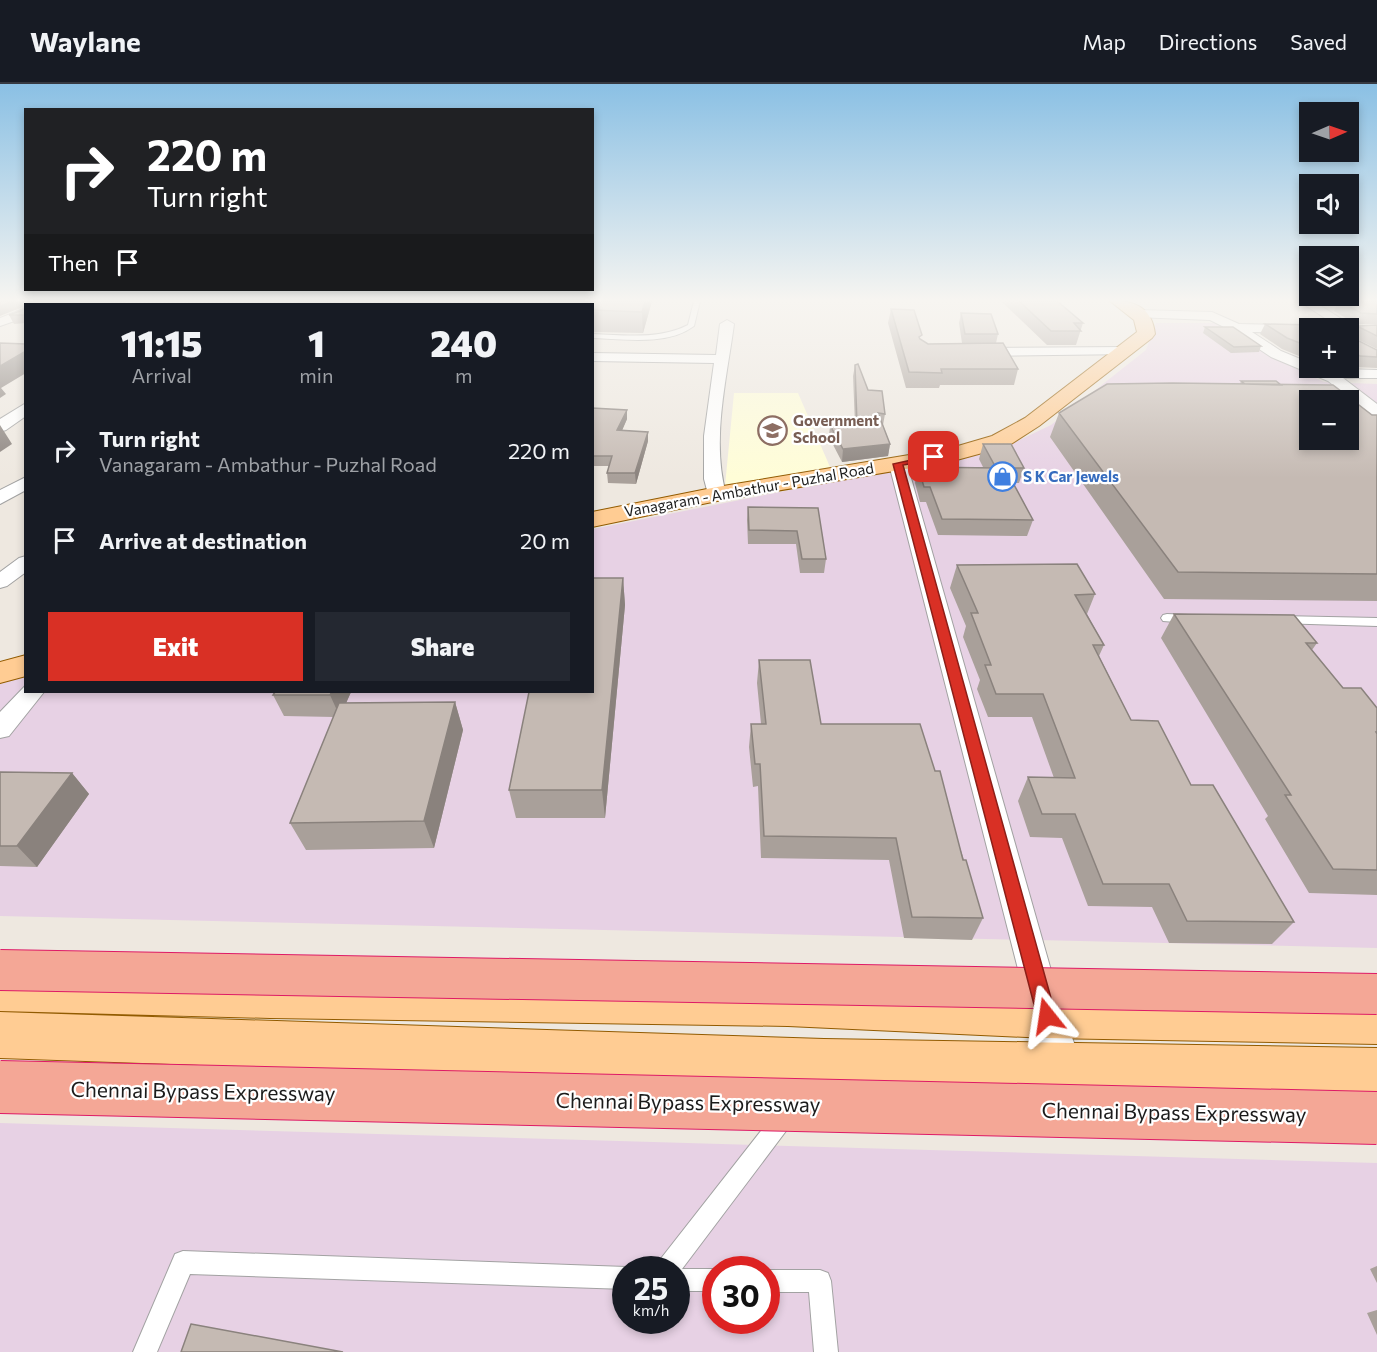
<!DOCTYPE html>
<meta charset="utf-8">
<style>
:root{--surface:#171b24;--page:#242831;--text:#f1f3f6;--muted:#9ea1a6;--line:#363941;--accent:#d93025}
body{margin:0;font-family:Commissioner,sans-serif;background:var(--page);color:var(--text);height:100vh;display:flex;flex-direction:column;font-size:22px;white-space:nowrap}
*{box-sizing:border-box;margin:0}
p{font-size:20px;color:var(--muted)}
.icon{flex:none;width:33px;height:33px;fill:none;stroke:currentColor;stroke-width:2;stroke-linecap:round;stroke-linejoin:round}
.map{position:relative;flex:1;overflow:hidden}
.panel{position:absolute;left:24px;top:219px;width:570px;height:390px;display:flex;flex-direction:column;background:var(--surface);border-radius:0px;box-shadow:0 3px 9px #0003}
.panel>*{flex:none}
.guide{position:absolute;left:24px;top:24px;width:570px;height:183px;border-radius:0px;box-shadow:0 3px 9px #0003;background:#202124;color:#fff;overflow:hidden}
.needle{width:39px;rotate:88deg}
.fabs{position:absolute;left:1299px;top:18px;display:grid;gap:12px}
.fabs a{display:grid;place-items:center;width:60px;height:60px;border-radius:0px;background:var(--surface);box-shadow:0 3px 9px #0003;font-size:30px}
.speed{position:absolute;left:612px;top:1172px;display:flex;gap:12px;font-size:30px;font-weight:700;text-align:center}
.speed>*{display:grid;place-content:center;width:78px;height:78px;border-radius:50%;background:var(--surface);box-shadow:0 3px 9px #0003;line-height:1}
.speed small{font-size:15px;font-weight:400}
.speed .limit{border:9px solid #d22;background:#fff;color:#111}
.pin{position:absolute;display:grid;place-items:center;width:51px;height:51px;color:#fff;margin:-26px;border-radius:12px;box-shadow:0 3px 9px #0006}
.me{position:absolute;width:66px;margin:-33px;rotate:345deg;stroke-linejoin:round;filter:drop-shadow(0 0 4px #0008)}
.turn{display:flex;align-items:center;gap:21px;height:126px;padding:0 24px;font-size:27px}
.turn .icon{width:78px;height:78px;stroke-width:2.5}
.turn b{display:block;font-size:42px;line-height:51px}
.then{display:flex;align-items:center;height:57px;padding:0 24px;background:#0003;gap:12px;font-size:22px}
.eta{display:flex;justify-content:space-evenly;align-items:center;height:102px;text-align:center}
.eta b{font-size:36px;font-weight:800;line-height:42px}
.button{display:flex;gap:12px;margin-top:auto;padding:12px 24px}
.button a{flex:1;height:69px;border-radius:0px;background:var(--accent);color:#fff;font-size:24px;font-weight:800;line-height:69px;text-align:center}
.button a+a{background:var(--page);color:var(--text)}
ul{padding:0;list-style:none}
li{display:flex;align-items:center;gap:18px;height:90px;padding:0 24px}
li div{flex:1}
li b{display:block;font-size:22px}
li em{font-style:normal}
header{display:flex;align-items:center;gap:36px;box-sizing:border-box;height:84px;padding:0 30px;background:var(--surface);border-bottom:2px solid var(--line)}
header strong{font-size:28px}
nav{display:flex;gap:33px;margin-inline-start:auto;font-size:21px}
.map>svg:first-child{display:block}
</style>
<header>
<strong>Waylane</strong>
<nav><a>Map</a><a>Directions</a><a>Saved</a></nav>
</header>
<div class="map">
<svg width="1377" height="1268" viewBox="0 0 1377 1268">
<rect width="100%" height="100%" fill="#eee8e0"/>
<path fill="#e7d1e4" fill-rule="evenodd" d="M1156,239h60l64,38 44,21 53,2v564l-1377,-32v-232l25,-7 1,15h566l1,-163 410,-81 48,-23 95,-75zM1310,316h38v40h-38z
M0,1039l1377,40v189h-1377zM626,1185h50v51h-50zM716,1185h50v51h-50z"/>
<path fill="#fffdd7" d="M734,309h64l32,74 -105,19z"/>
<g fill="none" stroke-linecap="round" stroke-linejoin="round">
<defs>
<path id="service" d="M694,217h6l-6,25c-26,20 -70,13 -102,12v-4c32,1 67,6 96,-9z
M1167,530l22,1 6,4 -6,4 -26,-2 -2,-3 2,-3z
M1280,532l97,2v8l-101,-3 -2,-3 2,-3z
M785,1022l7,3 3,7 -3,7 -110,146h35l-1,22h-40v-22h-20l3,-8 119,-152z
M183,1167l443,16 6,2h-6v20l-436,-15 -33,78h-24l42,-98z
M766,1186h54l8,3 3,8 7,71h-24l-5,-60h-43z"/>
<path id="minor" d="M175,217h15l-3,3h-15z
M1299,217h14l46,29 -2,3 -9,1v-6h-8z
M26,224v9l-26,9v-8z
M1139,226l73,2 27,12 76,2 1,2h-6v5l-58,-1 29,19 29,12v5l67,2v8h-34l34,26v12l-6,-2 -43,-33 -57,-24 -39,-26 -22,-11 -75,-3 -2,-3 2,-3z
M727,236l7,4c-7,54 -23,115 -8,170l-2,4h-14l-2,-4 -4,-15v-43l10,-73 -122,-2v-8l124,2 4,-31z
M1126,263l7,4 -2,3 -157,2 -7,-4 7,-4z
M26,319v13l-20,14 -6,2v-13z
M898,375l6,1 3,4 157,552 19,51 -5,13 -13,5 -13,-5 -22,-64 -141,-552 3,-4z
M26,393v13l-26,14v-14z
M26,472v16l-19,14 -7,2v-16l19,-14z
M26,601v7h18l-35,44 -9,2v-26z"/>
<path id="primary" d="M1110,217c24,-1 42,6 45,33l-3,4 -113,88 -31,20 -55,15 -236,40 -125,26v-15l125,-25 234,-39 41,-12 33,-18 112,-86 -3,-12z
M26,571v21l-26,7v-21z
M0,885l788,15 259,10 330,6v44l-330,-6 -259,-12 -518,-8 -270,-7z
M0,928l824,27 553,9v48l-553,-9 -824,-29z"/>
</defs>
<use href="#service" stroke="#a2a2a2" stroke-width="2"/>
<use href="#minor" stroke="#a2a2a2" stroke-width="2"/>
<use href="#primary" stroke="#925b00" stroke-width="2"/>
<use href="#service" fill="#fff" fill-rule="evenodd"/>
<use href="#minor" fill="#fff" fill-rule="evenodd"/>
<use href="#primary" fill="#ffcc93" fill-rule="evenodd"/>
<defs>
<path id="trunk-bridge-far1" d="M0,886l1377,24"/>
<path id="trunk-bridge" d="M0,1003l1377,31"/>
</defs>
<use href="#trunk-bridge-far1" stroke="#de1a66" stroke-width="42" stroke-linecap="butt"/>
<use href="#trunk-bridge" stroke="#de1a66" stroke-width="54" stroke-linecap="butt"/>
<use href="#trunk-bridge-far1" stroke="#f4a796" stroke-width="40"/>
<use href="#trunk-bridge" stroke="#f4a796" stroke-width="52"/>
</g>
<path fill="#a9a09a" d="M0,217h127l-4,3h-97v19l-12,1 -5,-9 14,-5 1,-4z
M652,217l-9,32 -51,-1v-28z
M1001,217h56l26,22 -7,22h-29z
M1339,217h38v23h-21l-22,-13z
M891,225l30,31 7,4 34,-1 -3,-20 2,-10 37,21 -2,9 22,26 -4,16h-74l-1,3h-33l-18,-65z
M1318,238h34l1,12 4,-8 20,-1v24l-24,-12v1l24,12v18l-23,-1 -6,-4v-35h-38v14l-11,14 -17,-7 -22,-15 5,-10 50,1z
M1205,243l56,19 -2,6 -28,1 -28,-20z
M855,281l13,25 17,24 -2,11 7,19 -2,12 -46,6 -13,-25 1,-12 25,-1 -2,-48z
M1241,297l40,4 91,30h5v186l-213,-2 -114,-162 9,-24 181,-29z
M592,324l35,11 -5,11 26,11 -12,43 -28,-1 -1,-10 2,-7h-17z
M983,360l41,24 -5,15h-6l20,37 -6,16 -89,-1 -12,-33h-6l-5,-19 3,-16h65l-4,-8z
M748,423l70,1 8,51 -2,14h-24l-4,-29h-48l-1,-24z
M957,481l138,29 -8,20 17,31 -5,11 32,64 60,65 103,137 -22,22 -103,-1 -17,-36 -64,-1 -26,-68 -32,-1 -12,-36 10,-24 26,1 -22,-61h-44l-11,-28 3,-9 -17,-43 3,-11 -16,-38z
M623,494l2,27 -20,213h-89l-7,-28z
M1174,530l143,29 -5,7 31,38 34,20v187l-68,-2 -44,-74 3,-3 -107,-178z
M759,576l62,64 114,47 48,147 -11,22 -68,-2 -15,-78 -128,-2 -3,-72 -5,1 -4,-40 2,-23h10l-4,-41z
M275,608h76l-5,11 109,-1 8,28 -29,118 -128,2 -16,-27 44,-106 -50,-1 -11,-21z
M0,688l72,1 17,21 -52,73 -37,-1z
M1377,1182v17l-7,-14z
M1377,1226v25l-10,-22z"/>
<path fill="#8a827d" d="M13,217h9l3,5 -25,10v-10z
M114,217h13l-4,3h-13z
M645,217h7l-9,32 -1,-21z
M1310,255v3l-11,14 6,-11z
M26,267v22l-25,15 5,6 -6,4v-32z
M627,326v9l-9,21 -1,-10z
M0,341l12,19 -12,8z
M648,348v9l-12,43 -1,-11z
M890,360l-2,12 -46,6 1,-13z
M623,494l2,27 -20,213 -3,-28z
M332,608h19l-11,25 -10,-22z
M455,618l8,28 -29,118 -10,-27z
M72,689l17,21 -52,73 -20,-21z"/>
<path fill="#c5bab3" stroke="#8a827d" stroke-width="1.5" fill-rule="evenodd" d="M0,217h13l-13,5z
M24,217h90l-4,3h-84v11h-17l14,-5z
M302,217h17l19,2 -4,1h-39z
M551,217h94l-3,11 -50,-2v-6h-43z
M1019,217h38l26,22h-9l7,8h-30z
M1339,217h38v13l-16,-1z
M891,225l23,1 8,25 -3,2 1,2 8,5 75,-1 15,26h-77l1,4 -33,-1z
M961,229l30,1 7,20h-33z
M1318,238h34l1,16 24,12v7l-17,-1 -12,-8v-20h-28l-2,-1 -1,1h-7v11l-5,6 -18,-7 -22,-14 50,1z
M1377,241v11l-20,-10z
M1205,243h28l28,19 -27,1z
M0,259l26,1v7l-26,15z
M858,280l10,26 14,1 3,23 -7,-1 12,31 -47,5 -13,-24 27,-1 -2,-59z
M1241,297h35l5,4 -36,-1z
M1172,299l161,2 39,30h5v159l-199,-2 -119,-159 48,-29zM1310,316h38v40h-38z
M592,324l35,2 -10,20 31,2 -13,41h-28l5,-17h-20z
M983,360h28l13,24h-19l28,52 -91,-1 -12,-32h-6l-6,-20 78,1z
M748,423l70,1 8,51h-24l-5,-28 -48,-1z
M1077,480l18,30 -20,1 29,50h-11l38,75 27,1 33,64h22l81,137 -107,-1 -18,-37h-66l-28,-70h-33l-14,-37 47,1 -32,-84h-47l-11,-29h6l-20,-52h7l-21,-48z
M592,494h31l-21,212h-93l20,-98h63z
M1174,530l120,1 23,28h-11l37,45h18l16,20v24h-1l1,2v136l-44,-1 -48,-74h6z
M759,576h51l11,64h99l15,47h5l23,89h3l17,58 -71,-1 -16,-79 -132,-2 -4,-72h-5l-4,-40h15z
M275,608h57l-2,3h-57z
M455,618l-31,119 -134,2 49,-120z
M0,688l72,1 -55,73h-17z
M191,1240l152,28h-162z"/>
<linearGradient id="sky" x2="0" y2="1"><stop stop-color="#8ac0e4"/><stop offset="0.55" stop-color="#f7f5f1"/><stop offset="1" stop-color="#f7f5f1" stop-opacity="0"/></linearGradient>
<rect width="1377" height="394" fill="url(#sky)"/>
<path fill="#d93025" stroke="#8d1f18" stroke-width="1.5" d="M934,371h4v4l-35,6 153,551 -3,6 -6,3 -7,-3 -3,-6 -144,-552z"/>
<defs>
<symbol id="school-ring" viewBox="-11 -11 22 22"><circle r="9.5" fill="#fff" stroke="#8d6e63" stroke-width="1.5"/><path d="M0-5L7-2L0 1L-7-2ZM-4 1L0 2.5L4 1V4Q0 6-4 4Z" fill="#8d6e63"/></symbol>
<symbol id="shop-ring" viewBox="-11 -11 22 22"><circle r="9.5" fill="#fff" stroke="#3f7fe0" stroke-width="1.5"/><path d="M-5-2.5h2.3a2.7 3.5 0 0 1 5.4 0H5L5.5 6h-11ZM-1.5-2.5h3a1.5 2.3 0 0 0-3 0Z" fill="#3f7fe0"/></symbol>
</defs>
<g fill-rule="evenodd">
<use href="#school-ring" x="756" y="330" width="33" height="33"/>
<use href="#shop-ring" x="986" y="376" width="33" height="33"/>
</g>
<g text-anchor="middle" stroke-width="4.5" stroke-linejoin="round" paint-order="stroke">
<g font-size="15" font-weight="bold" fill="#785e54" stroke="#fff" text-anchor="start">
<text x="793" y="342">Government<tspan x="793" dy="17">School</tspan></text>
</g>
<g font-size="15" font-weight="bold" fill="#366cbe" stroke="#fff" text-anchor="start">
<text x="1023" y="398">S K Car Jewels</text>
</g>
<g font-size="15" fill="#1b1b1b" stroke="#fff">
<text transform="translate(749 406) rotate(-10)" y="5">Vanagaram - Ambathur - Puzhal Road</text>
</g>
<g font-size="21" fill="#1b1b1b" stroke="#fff">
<text transform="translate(203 1008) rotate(1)" y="7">Chennai Bypass Expressway</text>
<text transform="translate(688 1019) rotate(1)" y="7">Chennai Bypass Expressway</text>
<text transform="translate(1174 1029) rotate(1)" y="7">Chennai Bypass Expressway</text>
</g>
</g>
</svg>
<div class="fabs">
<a><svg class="needle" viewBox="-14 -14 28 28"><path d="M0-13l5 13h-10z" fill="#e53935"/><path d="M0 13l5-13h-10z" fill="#9ea1a6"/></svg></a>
<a><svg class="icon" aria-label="sound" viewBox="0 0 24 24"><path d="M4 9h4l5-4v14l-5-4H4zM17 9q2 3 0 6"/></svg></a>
<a><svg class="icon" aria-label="layers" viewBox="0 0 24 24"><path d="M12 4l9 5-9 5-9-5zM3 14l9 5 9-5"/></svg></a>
<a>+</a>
<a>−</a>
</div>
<div class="speed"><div>25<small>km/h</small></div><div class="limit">30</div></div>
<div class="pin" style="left:934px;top:373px;background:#d93025"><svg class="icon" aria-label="arrive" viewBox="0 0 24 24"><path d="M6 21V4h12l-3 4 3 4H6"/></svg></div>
<svg class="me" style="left:1047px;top:932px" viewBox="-20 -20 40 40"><path d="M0-17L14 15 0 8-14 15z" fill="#d93025" stroke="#fff" stroke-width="4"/></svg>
<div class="guide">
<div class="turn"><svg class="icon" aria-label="right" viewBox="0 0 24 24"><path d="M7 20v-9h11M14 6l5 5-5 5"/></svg><div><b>220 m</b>Turn right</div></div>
<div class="then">Then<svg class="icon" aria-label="arrive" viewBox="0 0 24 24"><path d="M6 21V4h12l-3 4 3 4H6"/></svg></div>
</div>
<section class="panel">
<div class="eta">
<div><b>11:15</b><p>Arrival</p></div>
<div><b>1</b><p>min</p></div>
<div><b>240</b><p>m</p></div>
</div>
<ul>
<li><svg class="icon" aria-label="right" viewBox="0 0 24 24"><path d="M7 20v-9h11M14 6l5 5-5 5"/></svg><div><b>Turn right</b><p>Vanagaram - Ambathur - Puzhal Road</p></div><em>220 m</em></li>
<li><svg class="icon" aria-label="arrive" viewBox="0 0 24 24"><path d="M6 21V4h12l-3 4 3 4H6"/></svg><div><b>Arrive at destination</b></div><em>20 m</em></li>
</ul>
<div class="button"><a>Exit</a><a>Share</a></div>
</section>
</div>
